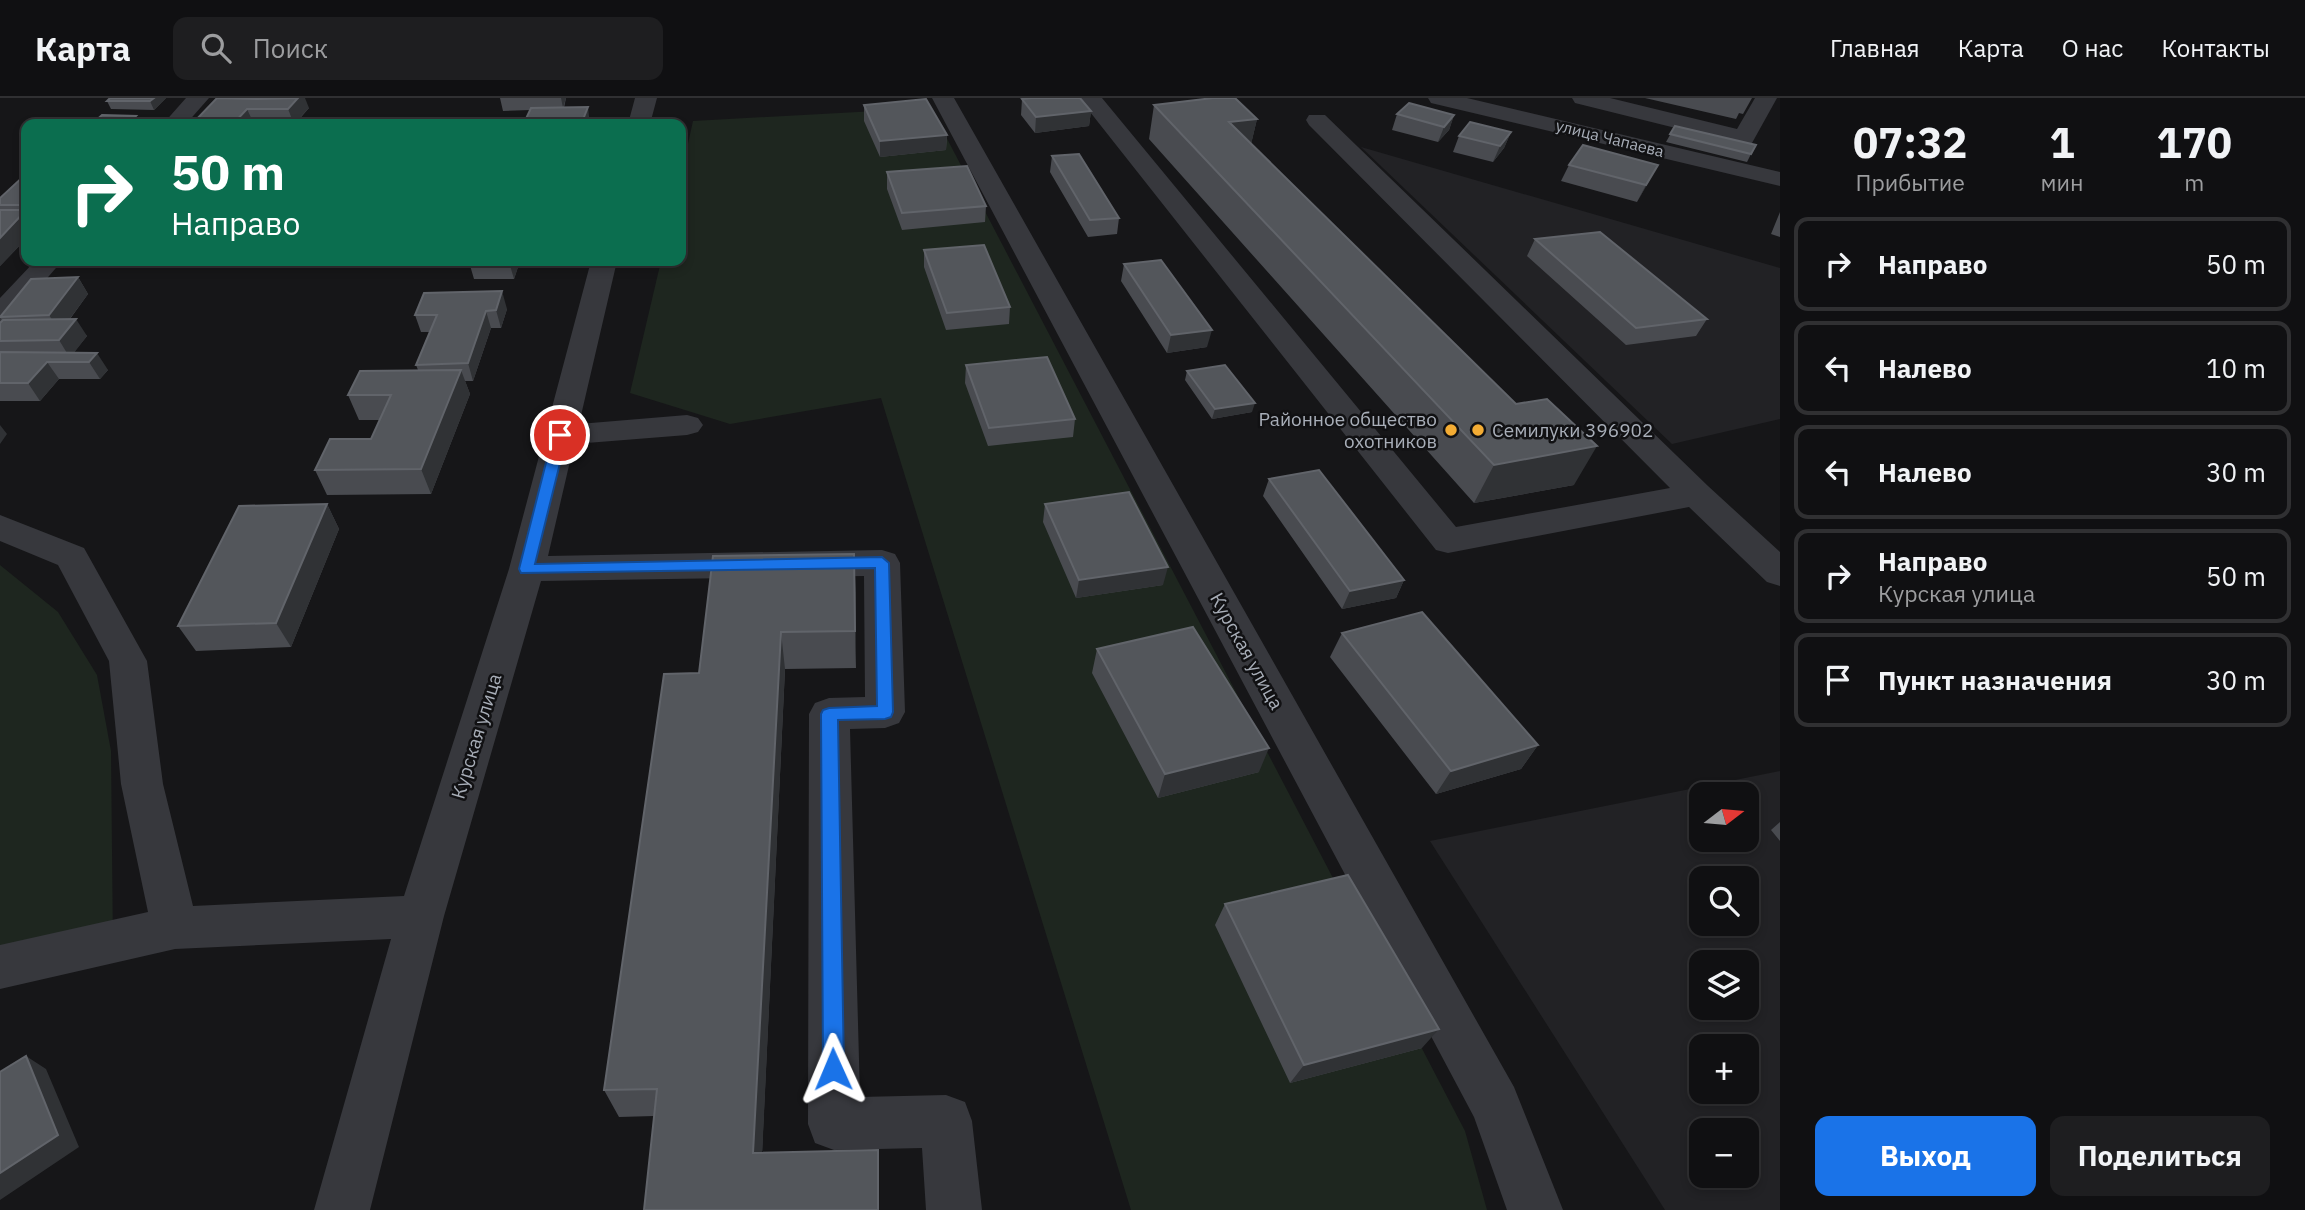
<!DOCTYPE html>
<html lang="ru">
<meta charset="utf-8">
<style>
:root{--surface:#101012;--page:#1e1e20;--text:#f1f3f6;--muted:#9c9d9f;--line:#303032;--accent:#1a73e8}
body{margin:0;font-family:"IBM Plex Sans",sans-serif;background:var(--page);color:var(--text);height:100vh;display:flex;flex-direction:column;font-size:26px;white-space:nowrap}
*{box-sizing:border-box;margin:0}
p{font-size:23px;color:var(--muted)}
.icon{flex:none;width:38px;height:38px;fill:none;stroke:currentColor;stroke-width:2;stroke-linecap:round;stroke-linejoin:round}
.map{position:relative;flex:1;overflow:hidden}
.drawer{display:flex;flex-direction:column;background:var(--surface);width:525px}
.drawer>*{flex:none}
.hud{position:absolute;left:21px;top:21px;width:665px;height:147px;border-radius:14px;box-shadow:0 4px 10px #0003,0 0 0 2px var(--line);background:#0b6e4f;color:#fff;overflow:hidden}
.needle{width:46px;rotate:74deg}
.buttons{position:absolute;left:1689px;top:684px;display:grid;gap:14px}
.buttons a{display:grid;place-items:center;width:70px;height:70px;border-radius:14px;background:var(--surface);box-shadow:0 4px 10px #0003,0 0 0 2px var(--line);font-size:35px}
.pin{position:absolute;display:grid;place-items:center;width:60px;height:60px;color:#fff;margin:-30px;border:4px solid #fff;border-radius:50%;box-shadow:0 2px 7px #0007}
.me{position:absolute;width:77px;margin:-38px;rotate:359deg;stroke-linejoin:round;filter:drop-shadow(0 0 5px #0008)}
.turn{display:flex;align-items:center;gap:24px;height:147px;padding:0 35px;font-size:32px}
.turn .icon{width:91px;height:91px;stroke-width:2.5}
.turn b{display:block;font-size:49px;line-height:60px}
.eta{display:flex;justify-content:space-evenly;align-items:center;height:119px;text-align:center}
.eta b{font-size:42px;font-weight:800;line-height:49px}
.action{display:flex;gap:14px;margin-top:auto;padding:14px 35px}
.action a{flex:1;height:80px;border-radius:14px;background:var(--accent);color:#fff;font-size:28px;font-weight:800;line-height:80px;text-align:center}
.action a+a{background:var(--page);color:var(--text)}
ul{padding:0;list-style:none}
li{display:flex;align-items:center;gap:21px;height:94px;margin:0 14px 10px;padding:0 21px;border:4px solid var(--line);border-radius:14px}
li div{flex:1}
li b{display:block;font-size:26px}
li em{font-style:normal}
header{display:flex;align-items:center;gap:42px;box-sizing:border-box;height:98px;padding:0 35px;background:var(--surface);border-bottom:2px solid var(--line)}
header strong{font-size:33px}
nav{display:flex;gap:38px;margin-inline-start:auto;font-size:24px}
.search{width:490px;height:63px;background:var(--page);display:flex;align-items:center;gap:18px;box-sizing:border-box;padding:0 24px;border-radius:14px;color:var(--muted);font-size:26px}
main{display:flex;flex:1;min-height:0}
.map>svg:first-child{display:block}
</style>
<header>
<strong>Карта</strong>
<div class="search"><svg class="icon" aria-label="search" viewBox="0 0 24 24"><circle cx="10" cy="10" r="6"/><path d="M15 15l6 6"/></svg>Поиск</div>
<nav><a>Главная</a><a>Карта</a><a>О нас</a><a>Контакты</a></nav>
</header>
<main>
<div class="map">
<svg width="1780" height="1112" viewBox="0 0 1780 1112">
<rect width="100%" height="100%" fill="#161618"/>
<path fill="#222225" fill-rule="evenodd" d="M1361,49l419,121v151l-108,25z
M1780,673v439h-115l-235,-369zM1701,696h45v46h-45zM1701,780h45v46h-45zM1701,864h45v46h-45zM1701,948h45v46h-45zM1701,1032h45v46h-45z"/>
<path fill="#1e261f" d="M931,10l534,1023 22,79h-356l-250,-812 -151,26 -100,-31 31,-132h20v-86l12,-54z
M0,467l58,47 39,63 14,76 2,197 -113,11z"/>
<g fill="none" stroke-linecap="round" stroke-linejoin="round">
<path fill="#37383d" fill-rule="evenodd" d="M186,0h23l-23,26h-23z
M635,0h22l-7,26h-22z
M932,0h22l560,989 49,123h-56l-33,-93z
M1079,0h23l354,429 214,-39 -361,-363 -3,-5 3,-5h16l383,371 72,66v34l-13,-4 -78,-75 -241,46 -12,-3z
M1428,0h39l313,74v14l-349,-83z
M1572,0h38l127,31 18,-31h22l-25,45 -8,2 -169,-42z
M35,163h27l-52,60 -10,3v-26z
M591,163h26l-38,163 108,-9 11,3 5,7 -5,7 -11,3 -113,9 -26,112 334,-6 13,4 5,9 5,149 -6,11 -14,5 -35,1 10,368 86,-2 19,7 7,19 10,89h-56l-4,-62 -88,2 -19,-7 -7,-19 1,-410 6,-11 14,-5 36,-1 -1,-121 -323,5 -97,335 -74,294h-56l77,-271 -216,10 -175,40v-44l148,-33 -27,-128 -12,-123 -51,-96 -58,-24v-26l84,33 63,113 16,123 30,122 211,-10 105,-327z"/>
</g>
<path fill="#494b50" d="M166,0l-12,12 -43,-1 -4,-8z
M217,0l92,10 -14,16h-103z
M500,0h66l-2,10 25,8 -3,8h-61l5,-14 -27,1z
M1645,0h107l-9,16 -4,-1 -3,6z
M1022,1l69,12 -2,15 -54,7 -14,-18z
M864,7l83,30 -1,15 -66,7 -16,-36z
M1154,7l103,14 -6,25 323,341 -100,18 -325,-364z
M1397,16l57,1 -5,15 -11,12 -46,-12z
M1675,28l76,28 -4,8 -81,-20z
M1511,34l-7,16 -11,14 -40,-10 6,-16z
M1052,58l67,62 -2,16 -29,3 -38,-65z
M1569,67h89l-21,37 -76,-21z
M887,74l99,34 -1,16 -83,8 -15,-41z
M26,76v65l-26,27v-68z
M1780,114v25l-9,-3z
M1535,141l172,80 -11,17 -70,9 -99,-89z
M924,152l86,57 -1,17 -63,6 -22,-63z
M470,163h50l-6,18h-40l-5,-17z
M1124,166l83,83 -40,6 -46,-72z
M78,179l10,17 -18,25 17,17 -13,16 34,18 -8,9h-41l-19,22h-40v-78l2,-2 -2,-5z
M507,211l-6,19h-10l-18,53h-8l5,13 -39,100 -104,1 -12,-25 56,-31 9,-19h-21l-11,-25 70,-25 -2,-5 14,-33h-9l-6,-17z
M966,267l109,54 -2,18 -85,9 -23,-63z
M1187,273l65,41 -40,7 -27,-39z
M1269,381l135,101 -8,18 -54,11 -79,-113z
M327,406l12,25 -48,118 -95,4 -18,-25z
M1045,406l118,81 -87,13 -33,-76z
M854,456l2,114 -71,1 -23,484 117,57 -225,-94 -35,1 -15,-27 95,-417z
M1342,535l196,112 -17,24 -85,25 -106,-137z
M1097,551l162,123 -101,26 -66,-125z
M1780,724v19l-9,-11z
M1225,806l197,144 -132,35 -75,-158z"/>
<path fill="#303235" d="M154,0h12l-12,12 -4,-9z
M298,0h7l4,10 -15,16 -6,-15z
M561,0h5l-3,10z
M588,9l1,9 -3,8h-4z
M247,11l7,15h-21z
M1091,13l-2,15 -54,7 1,-16z
M1454,17l-5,15 -11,12 6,-15z
M136,18l5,8h-13z
M1257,21l-8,34 -20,-31z
M1511,34l-7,16 -11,14 7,-16z
M947,37l-1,15 -66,7v-16z
M1658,67l-9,16 -12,21 9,-17z
M26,114v27l-26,27v-28z
M509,163h11l-6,18 -5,-17z
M78,179l10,17 -28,38 -11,-17z
M502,193l5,18 -6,19 -5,-18z
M486,213l5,17 -18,53 -5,-18z
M76,221l11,17 -17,22 -11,-18z
M1212,232l-5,17 -40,6 4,-18z
M97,255l11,17 -8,9 -11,-17z
M47,264l12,17 -19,22 -12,-18z
M461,272l9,24 -39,100 -10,-25z
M1255,305l-3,9 -40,7 3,-10z
M0,327l7,9 -7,10z
M1597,348l-23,39 -100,18 20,-38z
M327,406l12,25 -48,118 -15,-24z
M854,456l2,38v76l-1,-37z
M1168,469l-5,18 -87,13 3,-18z
M1404,482l-8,18 -54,11 8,-18z
M781,534l4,37 -24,509 -8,-25z
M1538,647l-17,24 -85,25 15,-23z
M1269,650l-10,24 -101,26 7,-24z
M1439,931l-17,19 -132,35 14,-18z
M26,958l20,13 33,78 -79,53v-27z"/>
<path fill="#53565b" stroke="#61646a" stroke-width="2" d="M110,0h44l-4,3h-43z
M217,0l41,1 40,-1 -10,11h-41l-14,15h-41z
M1032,0h48l11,13 -55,6 -14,-18z
M1213,0h22l22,21 -28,3 287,282 31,-5 50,47 -103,19 -340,-360z
M926,1l21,36 -67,6 -16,-36z
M1409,5l45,12 -10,12 -47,-13z
M588,9l-6,15 -58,1 7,-15z
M102,17l34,1 -8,8h-36z
M1470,24l41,10 -11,14 -41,-10z
M1675,28l81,19 -5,9 -81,-20z
M1583,47l75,20 -12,20 -77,-20z
M1079,56l40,64 -29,2 -38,-64z
M967,68l19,40 -84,7 -15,-41z
M26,76v31h-26v-7z
M0,112h26l-26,28z
M1600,134l107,87 -71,9 -101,-89z
M984,147l26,62 -63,6 -23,-63z
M1161,162l51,70 -41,5 -47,-71z
M470,163h39v1h-40z
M78,179l-29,38 -49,2 31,-38z
M502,193l-6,19 -10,1 -18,52 -52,2 21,-50h-22l9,-22z
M76,221l-17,21 -59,1v-18l3,-3z
M0,254l97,1 -8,9h-42l-19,21h-28z
M1047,259l28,62 -86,9 -23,-63z
M1225,267l30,38 -40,6 -28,-38z
M461,272l-40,99 -106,1 15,-31h41l20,-44h-43l12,-24z
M1319,372l85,110 -54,11 -81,-112z
M1129,394l39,75 -89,13 -34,-76z
M327,406l-51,119 -98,3 61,-120z
M854,456l1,77 -74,1 -28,521 125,-3v60h-234l13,-121 -53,1 60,-416 35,-1 14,-117z
M1422,514l116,133 -87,26 -109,-138z
M1193,529l76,121 -104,26 -68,-125z
M1348,777l91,154 -135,36 -79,-161z
M26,958l32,79 -58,38v-101z"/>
<path fill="#1a73e8" stroke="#114b97" stroke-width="2" d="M560,333l7,4 -32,129 347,-7 7,6 4,149 -2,5 -6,2 -47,1 6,349 -3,8 -8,3 -7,-3 -3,-8 -2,-355 2,-4 6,-2 48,-2 -2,-138 -354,5 -2,-4 34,-134z"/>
<g fill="#f3ac34" stroke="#111113" stroke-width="2.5">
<circle cx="1451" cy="332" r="7"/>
<circle cx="1478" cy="332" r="7"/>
</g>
<g text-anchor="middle" stroke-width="5" stroke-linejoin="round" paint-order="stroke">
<g font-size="16" fill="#a8aeb8" stroke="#111113">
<text transform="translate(1610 40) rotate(14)" y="6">улица Чапаева</text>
</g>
<g font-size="19" fill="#a8aeb8" stroke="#111113" text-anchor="end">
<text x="1437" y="328">Районное общество<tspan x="1437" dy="22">охотников</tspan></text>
<text x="1492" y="339" text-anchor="start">Семилуки 396902</text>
</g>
<g font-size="19" fill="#a8aeb8" stroke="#111113">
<text transform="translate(1247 553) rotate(61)" y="7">Курская улица</text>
<text transform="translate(476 638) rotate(-73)" y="7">Курская улица</text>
</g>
</g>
</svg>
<div class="buttons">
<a><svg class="needle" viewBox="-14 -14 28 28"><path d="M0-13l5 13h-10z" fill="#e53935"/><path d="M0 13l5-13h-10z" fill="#9c9d9f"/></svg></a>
<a><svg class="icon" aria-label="search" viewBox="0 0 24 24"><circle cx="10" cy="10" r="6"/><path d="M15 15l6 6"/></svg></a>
<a><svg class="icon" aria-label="layers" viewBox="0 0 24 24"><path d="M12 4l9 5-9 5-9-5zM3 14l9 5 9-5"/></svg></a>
<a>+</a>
<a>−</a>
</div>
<div class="pin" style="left:560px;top:337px;background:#d93025"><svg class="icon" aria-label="arrive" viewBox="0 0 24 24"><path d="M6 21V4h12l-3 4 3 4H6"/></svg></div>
<svg class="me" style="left:833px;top:971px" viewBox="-20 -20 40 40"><path d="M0-17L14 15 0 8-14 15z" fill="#1a73e8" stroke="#fff" stroke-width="4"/></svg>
<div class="hud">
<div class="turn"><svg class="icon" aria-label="right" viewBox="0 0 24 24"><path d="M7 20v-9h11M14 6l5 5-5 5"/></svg><div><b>50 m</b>Направо</div></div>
</div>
</div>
<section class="drawer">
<div class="eta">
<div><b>07:32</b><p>Прибытие</p></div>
<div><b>1</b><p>мин</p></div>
<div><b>170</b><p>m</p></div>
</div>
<ul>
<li><svg class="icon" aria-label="right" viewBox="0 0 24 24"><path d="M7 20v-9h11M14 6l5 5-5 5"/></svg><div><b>Направо</b></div><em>50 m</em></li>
<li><svg class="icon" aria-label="left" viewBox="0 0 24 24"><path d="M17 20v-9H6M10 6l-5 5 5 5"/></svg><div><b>Налево</b></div><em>10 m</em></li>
<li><svg class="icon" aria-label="left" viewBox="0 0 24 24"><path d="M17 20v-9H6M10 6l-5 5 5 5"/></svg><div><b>Налево</b></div><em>30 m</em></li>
<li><svg class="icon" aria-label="right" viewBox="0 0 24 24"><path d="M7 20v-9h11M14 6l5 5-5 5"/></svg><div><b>Направо</b><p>Курская улица</p></div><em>50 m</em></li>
<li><svg class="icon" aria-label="arrive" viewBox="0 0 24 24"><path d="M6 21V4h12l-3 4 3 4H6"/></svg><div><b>Пункт назначения</b></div><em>30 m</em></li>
</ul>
<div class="action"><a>Выход</a><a>Поделиться</a></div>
</section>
</main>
